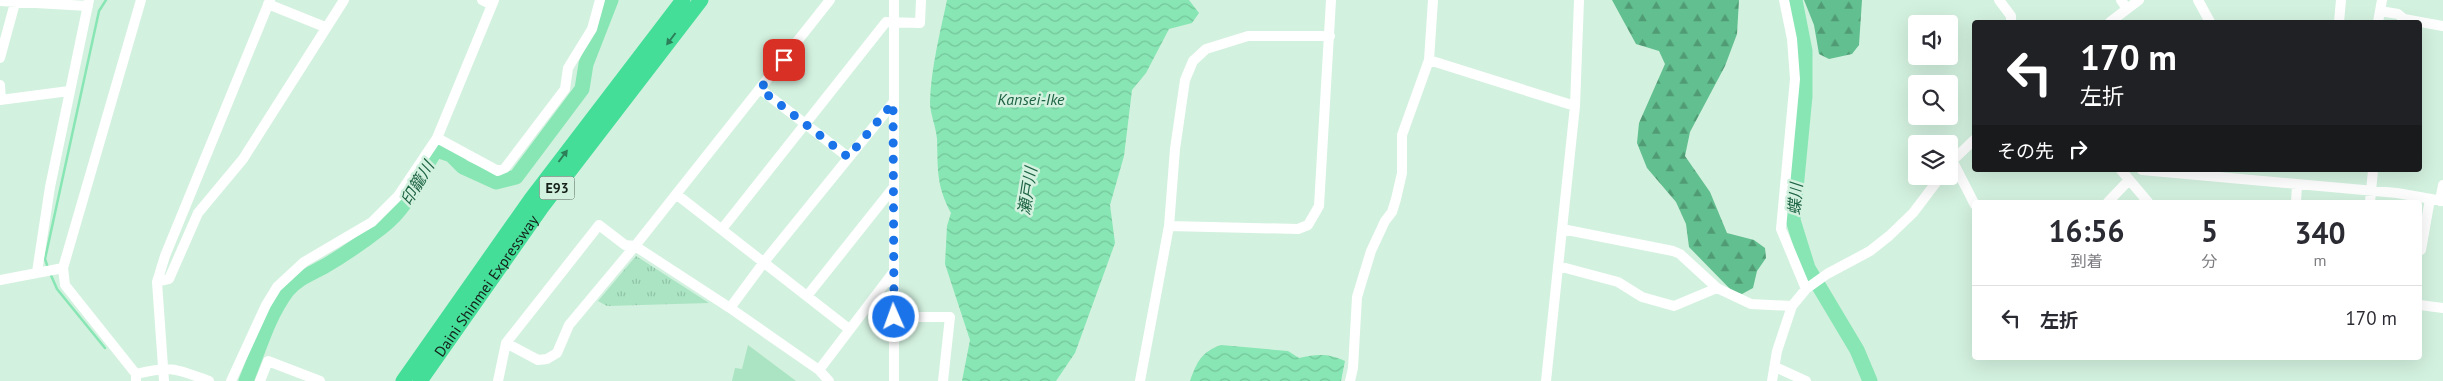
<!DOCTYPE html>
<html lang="ja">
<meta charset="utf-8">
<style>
:root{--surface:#fff;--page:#f7f7f7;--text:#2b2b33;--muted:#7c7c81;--line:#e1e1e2}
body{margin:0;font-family:"PT Sans","Noto Sans JP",sans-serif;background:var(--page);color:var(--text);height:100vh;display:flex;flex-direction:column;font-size:19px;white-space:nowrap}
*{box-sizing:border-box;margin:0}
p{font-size:16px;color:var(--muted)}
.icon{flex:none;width:28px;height:28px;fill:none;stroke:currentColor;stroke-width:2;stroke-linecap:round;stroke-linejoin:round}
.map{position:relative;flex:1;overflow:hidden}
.side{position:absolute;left:1972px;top:200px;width:450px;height:160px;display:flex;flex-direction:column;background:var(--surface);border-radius:5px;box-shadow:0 5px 20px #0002}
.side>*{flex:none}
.top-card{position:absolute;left:1972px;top:20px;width:450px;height:152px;border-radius:5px;box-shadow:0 5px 20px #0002;background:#202124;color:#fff;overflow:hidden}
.buttons{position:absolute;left:1908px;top:15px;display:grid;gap:10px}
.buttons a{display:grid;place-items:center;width:50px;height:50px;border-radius:5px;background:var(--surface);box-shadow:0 5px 20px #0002;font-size:25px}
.pin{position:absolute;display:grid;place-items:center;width:42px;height:42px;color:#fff;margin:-21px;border-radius:10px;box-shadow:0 2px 8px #0006}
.me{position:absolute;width:55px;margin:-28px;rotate:358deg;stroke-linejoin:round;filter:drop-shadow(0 0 4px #0008)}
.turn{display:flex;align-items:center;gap:18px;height:105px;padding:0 25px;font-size:22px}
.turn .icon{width:65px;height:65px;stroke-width:2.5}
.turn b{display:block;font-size:35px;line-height:42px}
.then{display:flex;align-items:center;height:48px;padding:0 25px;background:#0003;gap:10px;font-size:19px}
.eta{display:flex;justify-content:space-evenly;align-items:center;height:85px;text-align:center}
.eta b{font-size:30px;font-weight:700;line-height:35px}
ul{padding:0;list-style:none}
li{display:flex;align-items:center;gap:15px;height:65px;padding:0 25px;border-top:1px solid var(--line)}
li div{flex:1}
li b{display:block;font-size:19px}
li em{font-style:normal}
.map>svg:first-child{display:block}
</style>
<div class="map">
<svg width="2443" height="381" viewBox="0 0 2443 381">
<defs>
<pattern id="forest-firs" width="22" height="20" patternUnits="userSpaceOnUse" patternTransform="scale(1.25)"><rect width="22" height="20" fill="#62bf8f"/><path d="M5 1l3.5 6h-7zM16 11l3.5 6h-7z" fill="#509b74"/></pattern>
<pattern id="park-tufts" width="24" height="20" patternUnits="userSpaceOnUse" patternTransform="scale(1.25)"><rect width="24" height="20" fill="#aae4c3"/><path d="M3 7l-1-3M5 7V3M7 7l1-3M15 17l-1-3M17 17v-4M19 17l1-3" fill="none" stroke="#91c3a7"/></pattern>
<pattern id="water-waves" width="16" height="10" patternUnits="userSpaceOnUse" patternTransform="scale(1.25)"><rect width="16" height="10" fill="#88e6b4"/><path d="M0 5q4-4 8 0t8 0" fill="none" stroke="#74c59a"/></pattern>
</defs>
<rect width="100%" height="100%" fill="#d3f1df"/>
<path fill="#aae4c3" d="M748,345l48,36h-64l3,-13 7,1z"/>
<path fill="url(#forest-firs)" d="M1612,0h127l-2,34 -12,32 -35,66 -5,24 25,36 17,41 27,7 11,8 1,10 -9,13 -4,17 -11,6 -9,-2 -44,-45 -3,-23 -10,-22 -29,-34 -10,-25 2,-20 26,-59 -6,-13 -23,-7z
M1804,0h58l-3,45 -7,9 -23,5 -10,-5 -5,-29z"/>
<path fill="url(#park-tufts)" d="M636,256l73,47 -102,3 -9,-5z"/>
<path fill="url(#water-waves)" d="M947,0h242l10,13 -7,10 -23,6 -23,44 -14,17 -8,66 -14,49 5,38 -40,110 -19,28h-94l8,-41 -25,-76 2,-38 4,-13c-15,-28 -13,-44 -14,-74 -1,-13 -7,-25 -7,-37 1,-34 10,-69 17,-102z
M1221,345l67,6 11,7c18,-4 29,-5 46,3l-4,20h-151c7,-19 11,-29 31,-36z"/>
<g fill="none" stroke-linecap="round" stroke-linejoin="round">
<path stroke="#88e6b4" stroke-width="2.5" d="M48,268l-3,-9 54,-248 7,-11
M50,273l7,16 48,59"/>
<path stroke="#88e6b4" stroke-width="15" d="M1795,0l10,51v45l-12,124 15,48 49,82 13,31
M246,381c13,-31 21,-63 41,-90 11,-13 24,-17 38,-25 19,-11 39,-25 57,-39 28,-22 35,-48 54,-77l15,5 12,12 33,15 20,-5 66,-88 4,-25 25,-64"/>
<path stroke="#fff" stroke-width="10" d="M482,0l10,5
M894,0v381
M1784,0l8,39 3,40 -14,150 25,60
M1999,0l12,16v6
M2121,0l6,9
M2198,0l12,22
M0,1l88,5
M268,4l57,23
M2380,11l18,3 6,5
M2110,22l29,-22
M2339,22l2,-22
M2378,22l4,-22
M2404,22v-3l39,7
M0,58l15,-55
M1429,60l146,46
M0,85l1,15
M760,89l88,68
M0,100l69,-9
M437,138l61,33 7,-3 60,-79 3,-21 24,-39 8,-29
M1952,160l23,45
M1949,164l26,-25
M2121,170l27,32
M2142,170l255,23 46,8
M676,194l173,135
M2440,201l3,-16
M2108,202l21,-22
M2296,202l1,-17
M2370,202l3,-32
M1169,226l129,3 10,-4 11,-19 12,-206
M722,229l164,-207 34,1 1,-23
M1562,229l111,22 7,3 37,34 34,16 41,2
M2421,250l9,-51
M1558,266l60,16 24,15 32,9 43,-18
M37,272l13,-85 39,-187
M0,280l63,-12
M157,282l12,-3 29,-66 45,-54 101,-159
M807,296l86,-108
M2420,305l23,3
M730,308l34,-46 129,-159
M894,317h56l-7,64
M506,343l32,17 9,-1 10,-6 12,-28 66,-79 195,-246
M1775,367l31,14
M819,370l73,-96
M136,374c35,-9 41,-5 73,7
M136,381v-7l-71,-89 -2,-17 78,-268
M164,381l-7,-99 8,-26 105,-256
M231,381l35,-76 11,-18 27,-25 68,-40 26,-26 39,-58 57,-138
M260,381l8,-20 52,20
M498,381l8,-38 93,-118 26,20 10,1 95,62 89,62 10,11
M1140,381l29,-155 6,-77 10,-69 8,-19 13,-12 42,-13h82
M1350,381l3,-13 4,-71 14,-46 14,-30 7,-9 4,-13 6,-26v-38l27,-75 4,-60
M1546,381l29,-275 4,-106
M1772,381l5,-30 15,-45 14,-17 21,-15 43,-23 19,-15 24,-23 28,-37"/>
<g stroke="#44de99" stroke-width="15">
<path d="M403,381l128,-182 152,-199"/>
<path id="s1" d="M420,381l122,-174 159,-207"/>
</g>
</g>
<defs><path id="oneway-solid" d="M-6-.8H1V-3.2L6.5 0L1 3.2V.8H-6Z" transform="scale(1.25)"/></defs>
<g fill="#2c7f59">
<use href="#oneway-solid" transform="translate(671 39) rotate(127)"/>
<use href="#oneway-solid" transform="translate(563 156) rotate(-53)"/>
</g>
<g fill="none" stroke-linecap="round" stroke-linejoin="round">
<path stroke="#1a73e8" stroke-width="9" stroke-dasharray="0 16.2" d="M784,60l-24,29 88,68 45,-54 1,214"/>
</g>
<g text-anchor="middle" stroke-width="5" stroke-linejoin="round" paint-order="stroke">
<rect fill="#d3f1df" stroke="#4e5f54" stroke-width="1" x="539.5" y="176.5" width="35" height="23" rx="4"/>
<g font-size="14" font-weight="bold" fill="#152019">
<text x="557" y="193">E93</text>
</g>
<g font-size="15" fill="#152019" stroke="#d3f1df">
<text dy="5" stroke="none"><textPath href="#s1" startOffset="116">Daini Shinmei Expressway</textPath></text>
</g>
<g font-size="16" font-style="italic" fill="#1e6343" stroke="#d3f1df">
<text x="1031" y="105">Kansei-Ike</text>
<text transform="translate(417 183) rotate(-59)" y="6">印籠川</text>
<text transform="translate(1027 191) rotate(-81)" y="6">瀬戸川</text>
<text transform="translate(1795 199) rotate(-86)" y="6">蝶川</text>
</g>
</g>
</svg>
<div class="buttons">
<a><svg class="icon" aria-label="sound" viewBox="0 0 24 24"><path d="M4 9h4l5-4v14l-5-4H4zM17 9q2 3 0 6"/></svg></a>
<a><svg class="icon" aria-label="search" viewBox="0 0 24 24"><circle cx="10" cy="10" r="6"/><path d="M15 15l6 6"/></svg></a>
<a><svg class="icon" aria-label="layers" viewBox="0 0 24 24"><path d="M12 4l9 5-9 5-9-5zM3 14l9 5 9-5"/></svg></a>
</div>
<div class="pin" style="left:784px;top:60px;background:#d93025"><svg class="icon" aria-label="arrive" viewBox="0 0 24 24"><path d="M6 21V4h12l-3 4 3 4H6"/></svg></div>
<svg class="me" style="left:894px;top:317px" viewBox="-20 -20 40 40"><circle r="17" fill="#1a73e8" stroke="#fff" stroke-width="3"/><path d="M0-11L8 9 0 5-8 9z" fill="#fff"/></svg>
<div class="top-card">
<div class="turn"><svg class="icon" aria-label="left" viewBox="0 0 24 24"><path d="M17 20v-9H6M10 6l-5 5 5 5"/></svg><div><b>170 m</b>左折</div></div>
<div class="then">その先<svg class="icon" aria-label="right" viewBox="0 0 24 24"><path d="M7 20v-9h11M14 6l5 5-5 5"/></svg></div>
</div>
<section class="side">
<div class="eta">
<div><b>16:56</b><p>到着</p></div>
<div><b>5</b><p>分</p></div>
<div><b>340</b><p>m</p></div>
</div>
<ul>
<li><svg class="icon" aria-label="left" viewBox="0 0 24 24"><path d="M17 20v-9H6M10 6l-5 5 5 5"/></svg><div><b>左折</b></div><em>170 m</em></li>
</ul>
</section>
</div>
